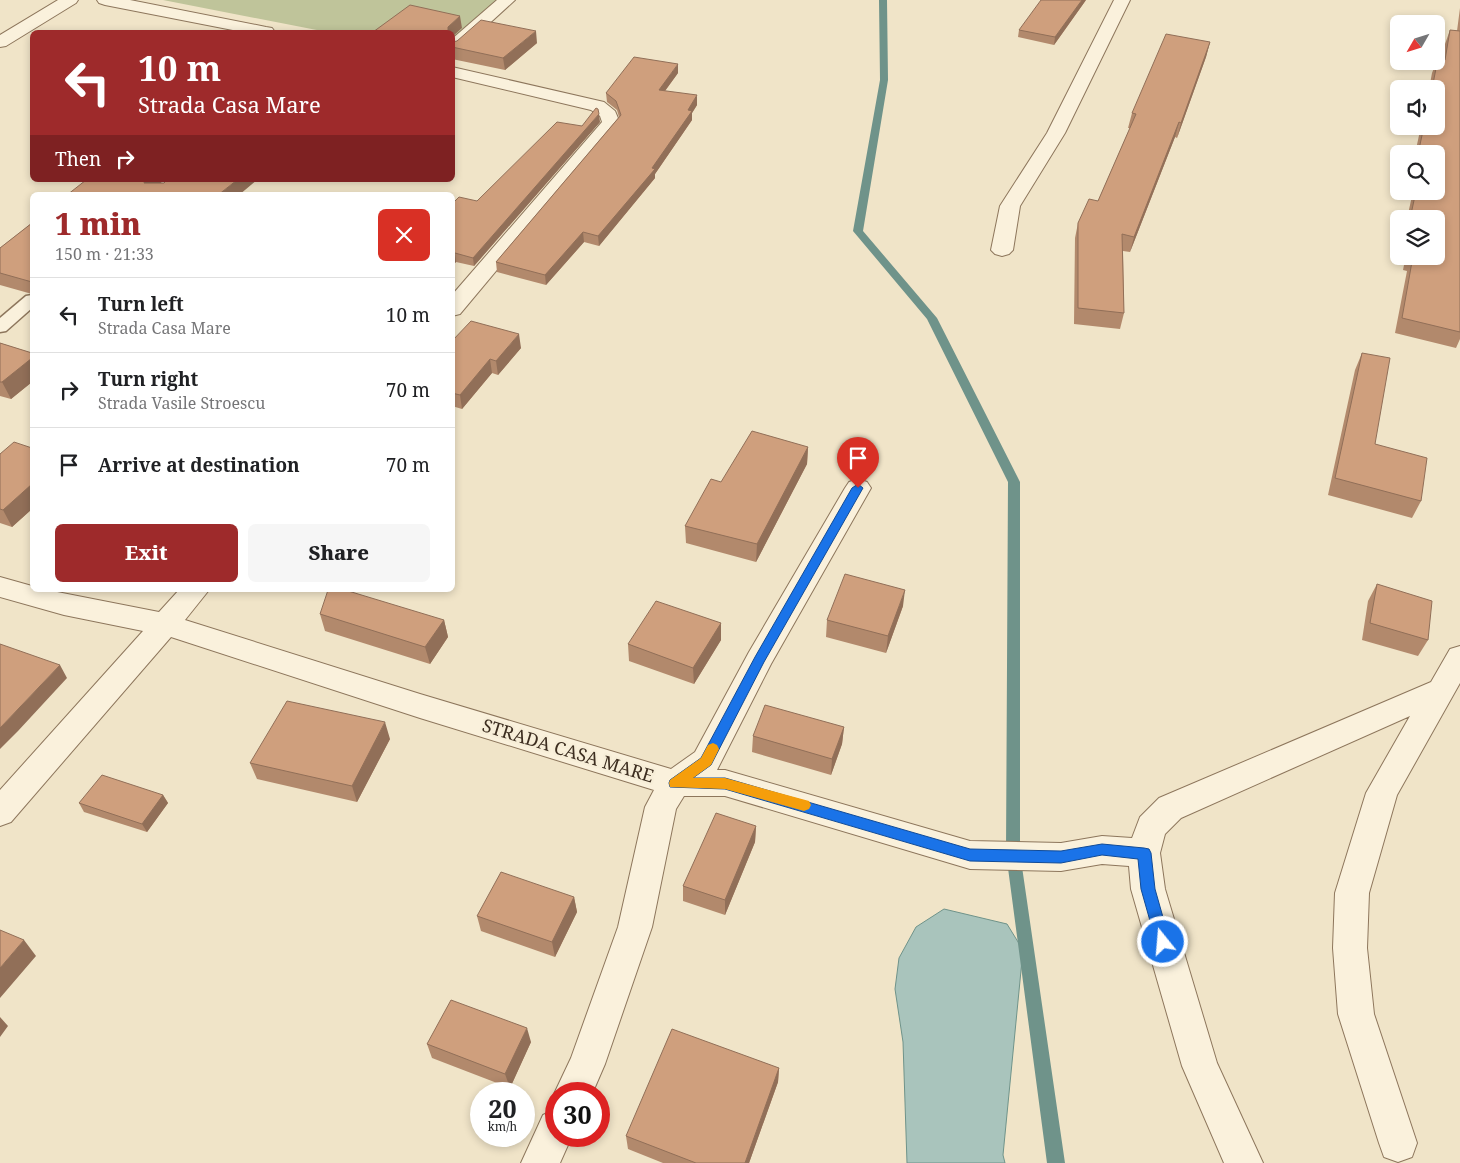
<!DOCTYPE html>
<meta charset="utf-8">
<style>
:root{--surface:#fff;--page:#f6f6f6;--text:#202124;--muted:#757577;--line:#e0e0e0;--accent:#9e2a2b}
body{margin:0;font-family:"Noto Serif",serif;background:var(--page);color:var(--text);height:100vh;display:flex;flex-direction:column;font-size:19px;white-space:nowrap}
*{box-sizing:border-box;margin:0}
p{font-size:16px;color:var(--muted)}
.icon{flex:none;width:28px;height:28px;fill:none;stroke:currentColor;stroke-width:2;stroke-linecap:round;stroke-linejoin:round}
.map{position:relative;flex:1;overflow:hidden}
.drawer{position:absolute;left:30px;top:192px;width:425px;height:400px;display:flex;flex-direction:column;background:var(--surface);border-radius:8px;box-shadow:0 2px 8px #0003}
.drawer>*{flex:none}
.top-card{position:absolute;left:30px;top:30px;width:425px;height:152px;border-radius:8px;box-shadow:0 2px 8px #0003;background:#9e2a2b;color:#fff;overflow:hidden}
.needle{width:32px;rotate:231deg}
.controls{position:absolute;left:1390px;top:15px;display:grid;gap:10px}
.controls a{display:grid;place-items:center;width:55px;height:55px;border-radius:8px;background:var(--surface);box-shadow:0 2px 8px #0003;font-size:25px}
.speed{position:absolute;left:470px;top:1082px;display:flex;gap:10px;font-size:25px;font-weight:700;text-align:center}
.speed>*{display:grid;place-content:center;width:65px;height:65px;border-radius:50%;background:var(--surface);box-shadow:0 2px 8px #0003;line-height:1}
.speed small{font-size:12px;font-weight:400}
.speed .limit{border:8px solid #d22;background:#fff;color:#111}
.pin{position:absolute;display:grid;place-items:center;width:42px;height:42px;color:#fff;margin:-51px -21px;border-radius:50% 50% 50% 0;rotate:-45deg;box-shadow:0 0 5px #0007}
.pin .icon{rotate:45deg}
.me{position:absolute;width:55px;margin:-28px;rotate:343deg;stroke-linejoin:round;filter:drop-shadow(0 0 4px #0008)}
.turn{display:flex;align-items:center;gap:18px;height:105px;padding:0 25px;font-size:22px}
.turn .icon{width:65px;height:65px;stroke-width:2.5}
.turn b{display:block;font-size:35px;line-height:42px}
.then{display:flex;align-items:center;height:48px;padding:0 25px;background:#0003;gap:10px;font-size:19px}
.round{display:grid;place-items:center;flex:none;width:52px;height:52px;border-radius:8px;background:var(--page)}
.overview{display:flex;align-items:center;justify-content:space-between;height:85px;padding:0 25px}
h1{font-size:30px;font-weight:800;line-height:38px;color:var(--accent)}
.action{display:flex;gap:10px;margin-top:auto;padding:10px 25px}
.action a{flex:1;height:58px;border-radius:8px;background:var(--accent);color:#fff;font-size:20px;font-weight:800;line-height:58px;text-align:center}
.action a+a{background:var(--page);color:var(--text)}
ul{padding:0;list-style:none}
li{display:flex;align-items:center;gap:15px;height:75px;padding:0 25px;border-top:1px solid var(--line)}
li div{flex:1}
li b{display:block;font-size:19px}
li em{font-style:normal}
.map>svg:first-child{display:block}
</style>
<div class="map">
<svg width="1460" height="1163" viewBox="0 0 1460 1163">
<rect width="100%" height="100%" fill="#f0e4c8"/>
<path fill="#bfc49a" d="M163,0h336l-46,41 -1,-9h-125z"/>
<path fill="#a9c4bc" stroke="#6f938a" d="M944,909l63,15 16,26 -20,205 2,8h-98l-4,-121 -8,-53 4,-31 17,-31z"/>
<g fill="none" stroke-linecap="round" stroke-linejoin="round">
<path fill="#6f938a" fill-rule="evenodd" d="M879,0h8l1,80 -25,151 74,87 83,164v371l45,310h-18l-41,-310 2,-371 -81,-163 -74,-88 27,-151z"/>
<defs>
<path id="lane" d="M32,295v13l-26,23 -6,1v-14l26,-22z"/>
<path id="street" d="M58,0h20l-2,3 -70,43 -6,1v-12z
M97,0h33l136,27 6,1 3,4h-32l-138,-27 -6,-2z
M497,0h18l-57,52 -6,1v-14z
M1114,0h16l-65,133 -45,73 -7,44 -4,4 -7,2 -7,-2 -4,-4 9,-44 47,-73z
M452,67l152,35 11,9 5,12 -160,191 -8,2v-21l150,-173 -2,-6 -9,-6 -139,-33z
M858,479l9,3 4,6 -100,176 -54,106h8l245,71 91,2 41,-7 30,2 8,-21 19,-19 272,-116 19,-33 10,-3v37l-63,112 -28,98 -2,55 7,66 43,129 -5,14 -14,5 -14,-5 -5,-14 -41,-129 -5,-66 2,-55 31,-100 44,-77 -229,102 -16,16 -5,19 5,36 52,174 46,100h-39l-42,-97 -51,-177 -2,-23 -27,-2 -41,7 -91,-2 -245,-73h-41l-8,13 -24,118 -47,137 -13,30h-36v5l-2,-5 17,-36 47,-131 27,-120 9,-17 -234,-72 -249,-81 -160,185 -11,4v-36l143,-159 -79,-16 -64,-18v-20l32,9v4h15l112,22 20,-22h30l-24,30 235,74 251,75 24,-17 54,-100 96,-164 4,-6z
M556,1109v27h16l-12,27h-39l22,-48z"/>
</defs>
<use href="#lane" stroke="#8d765c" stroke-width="3"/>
<use href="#street" stroke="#8d765c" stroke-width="2"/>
<use href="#lane" fill="#faf1dc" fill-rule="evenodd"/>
<use href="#street" fill="#faf1dc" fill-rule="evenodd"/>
</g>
<path fill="#b2896c" d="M1086,0l-32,45 -36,-8 1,-7z
M1460,8v331l-4,9 -61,-15 12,-62 -4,-1 2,-10 -6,-1v-3h37v-37h-29l6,-28h23v-37h-21l6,-28h15v-37h-7l3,-16 6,-15 4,1 3,-15 5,-14 7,1z
M452,42l85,1 -32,27 -53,-11z
M1210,42l-4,15 -29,81 -2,-1 -45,115 -7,-1 1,62 -4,16 -46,-5 1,-86 3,-15 20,-22 32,-73h-2l4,-15z
M678,73l-13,18 32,14 -5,8v7l-37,54v4l-56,68 -15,-4 -38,43 -49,-13 -1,-10 123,-145 -2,-7 -10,-8 -1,-9z
M600,122l-126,144 -18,-4 -4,4v-62l25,-3 105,-75z
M32,223v71l-32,-9v-37z
M452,341l69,7 -23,27 -6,-2 -30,36 -10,-3z
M0,343l32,10v29l-21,17 -11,-3z
M1362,353l13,91 46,57 -9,17 -84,-23 27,-125z
M808,447l-1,17 -51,98 -70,-19 -1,-17 36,-44z
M32,448v61l-20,18 -12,-4v-69z
M1377,584l51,56 -10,16 -56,-16 6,-39z
M903,606l-17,47 -60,-16 1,-17z
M320,614l124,6 4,17 -18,27 -105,-33z
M721,623v17l-27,44 -65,-23 -1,-17z
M844,727l-2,17 -11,31 -79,-23 1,-16z
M390,739l-33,63 -100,-23 -7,-16z
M163,795l5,8 -21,29 -63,-20 -5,-9z
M756,826l-1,16 -30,73 -42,-14v-15z
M574,897l3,15 -22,45 -74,-26 -4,-15z
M531,1042l-21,46 -78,-30 -5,-14z
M779,1068l-1,14 -29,81h-86l-35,-14 -2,-13z"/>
<path fill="#916f58" d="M1082,0h4l-32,45 1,-8z
M460,16l2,12 -10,9v-5h-4v-5z
M536,31l1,12 -32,27 -2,-12z
M1210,42l-4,15 -29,81 4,-15z
M678,64v9l-19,26v-9z
M697,95v10l-5,8v7l-37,54v4l-56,68 -1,-10 54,-68z
M599,114l1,8 -126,144 -1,-8z
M1179,122l-4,15 -45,115 4,-15z
M145,180h19l-15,14 -5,-11z
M237,180h20l-18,15h-21z
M583,232l1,10 -38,43 -1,-10z
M455,253l1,9 -4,4v-10z
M519,334l2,14 -23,27 -2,-14z
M32,358v24l-21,17 -9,-17z
M490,359l2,14 -30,36 -2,-14z
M808,447l-1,17 -51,98 1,-18z
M32,484v25l-20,18 -9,-17z
M905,590l-2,16 -17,47 2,-17z
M444,620l4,17 -18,27 -5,-17z
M721,623v17l-27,44 -1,-16z
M60,665l7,13 -49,53 -18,18v-21z
M385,722l5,17 -33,63 -5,-16z
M844,727l-2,17 -11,31 1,-16z
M163,795l5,8 -21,29 -5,-8z
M756,826l-1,16 -30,73v-15z
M574,897l3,15 -22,45 -3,-15z
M24,940l12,16 -36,42v-30z
M0,1017l8,9 -8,11z
M527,1028l4,14 -21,46 -5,-14z
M779,1068l-1,14 -29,81h-4z"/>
<path fill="#cf9f7d" stroke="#916f58" d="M1041,0h41l-27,37 -36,-7z
M410,5l50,11 -12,11v5h-75z
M481,20l55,11 -33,27 -51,-11v-5l5,-1z
M1450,30l10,1v301l-58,-14 11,-62h23v-37h-26l6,-28h20v-37h-18l6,-28h12v-37h-4l6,-31 7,2z
M1166,34l44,8 -29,81 -2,-1 -45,115 -12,-3 2,79 -46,-5v-85l11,-24 9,2 38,-87 -4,-1z
M634,57l44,7 -19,26 38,5 -9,15 4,1 -40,57 3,1 -57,67 -15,-4 -38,43 -49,-13 125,-147 -5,-14 -10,-8z
M596,108l2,1 1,5 -126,144 -18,-5 -3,3v-52l7,-7 18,4 80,-79 25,4z
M86,180h59l-1,3h20l3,-3h70l-19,15h-151z
M32,223v59l-32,-9v-25z
M471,321l48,13 -23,27 -6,-2 -30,36 -8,-2v-52z
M0,343l32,10v5l-30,24h-2z
M1362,353l28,5 -15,86 52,14 -6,43 -86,-23z
M752,431l56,16 -51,97 -72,-18 26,-47 10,3z
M14,442l18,6v36l-29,26 -3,-1v-55z
M845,574l60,16 -17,46 -61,-16z
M1377,584l55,17 -4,39 -58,-17z
M328,590h17l99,30 -19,27 -105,-33z
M656,601l65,22 -28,45 -65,-24z
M0,644l60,21 -60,63z
M287,701l98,21 -33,64 -102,-23z
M765,705l79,22 -12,32 -79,-23z
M102,775l61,20 -21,29 -63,-21z
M716,813l40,13 -31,74 -42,-14z
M501,872l73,25 -22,45 -75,-26z
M0,930l24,10 -24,28z
M451,1000l76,28 -22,46 -78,-30z
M672,1029l107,39 -34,95h-49l-70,-27z"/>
<path fill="#1a73e8" stroke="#114b97" d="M858,484l5,4 -99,174 -53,103 -18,13h32l245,71 91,2 41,-7 42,4 5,1 2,4 4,36 15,53 -2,5 -5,2 -5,-2 -2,-5 -15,-53 -3,-30 -36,-4 -41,8 -91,-2 -245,-72 -55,-2 -1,-4 1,-3 31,-22 54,-101 97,-169z"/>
<path fill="#f59e0b" d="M713,743l4,2 2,4 -8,16 -18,13h32l84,23 2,4 -2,4 -5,2 -79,-22 -55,-2 -1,-4 1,-3 31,-22 7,-13z"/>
<g text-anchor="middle" stroke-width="5" stroke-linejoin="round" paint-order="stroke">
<g font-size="18" fill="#3d2e20" stroke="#f7eed8">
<text transform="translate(568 751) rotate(17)" y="6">STRADA CASA MARE</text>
</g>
</g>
</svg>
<div class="controls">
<a><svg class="needle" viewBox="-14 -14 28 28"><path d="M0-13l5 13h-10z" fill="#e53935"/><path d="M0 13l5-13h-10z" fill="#757577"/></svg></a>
<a><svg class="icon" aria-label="sound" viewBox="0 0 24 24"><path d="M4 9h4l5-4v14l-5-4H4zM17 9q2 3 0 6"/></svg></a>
<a><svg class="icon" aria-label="search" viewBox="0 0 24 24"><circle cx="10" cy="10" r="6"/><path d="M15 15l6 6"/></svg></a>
<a><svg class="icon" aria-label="layers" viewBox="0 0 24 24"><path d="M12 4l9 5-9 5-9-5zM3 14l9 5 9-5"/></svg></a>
</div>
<div class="speed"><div>20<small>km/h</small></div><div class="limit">30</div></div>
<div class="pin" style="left:858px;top:488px;background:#d93025"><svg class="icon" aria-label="arrive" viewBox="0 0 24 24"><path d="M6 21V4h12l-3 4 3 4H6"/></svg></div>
<svg class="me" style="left:1163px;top:942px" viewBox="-20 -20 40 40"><circle r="17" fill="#1a73e8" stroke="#fff" stroke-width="3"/><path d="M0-11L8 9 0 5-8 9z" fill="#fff"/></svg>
<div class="top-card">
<div class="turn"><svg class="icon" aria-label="left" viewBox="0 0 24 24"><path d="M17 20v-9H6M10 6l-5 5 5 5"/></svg><div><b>10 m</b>Strada Casa Mare</div></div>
<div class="then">Then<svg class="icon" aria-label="right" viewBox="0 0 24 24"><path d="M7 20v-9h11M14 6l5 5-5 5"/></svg></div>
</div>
<section class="drawer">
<div class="overview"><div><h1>1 min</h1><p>150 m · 21:33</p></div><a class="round" style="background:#d93025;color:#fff"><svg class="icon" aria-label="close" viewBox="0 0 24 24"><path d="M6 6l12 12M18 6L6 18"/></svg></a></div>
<ul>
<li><svg class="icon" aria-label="left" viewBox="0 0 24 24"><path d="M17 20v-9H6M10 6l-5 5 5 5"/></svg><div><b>Turn left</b><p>Strada Casa Mare</p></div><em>10 m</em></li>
<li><svg class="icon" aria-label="right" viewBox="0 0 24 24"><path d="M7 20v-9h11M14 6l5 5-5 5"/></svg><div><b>Turn right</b><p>Strada Vasile Stroescu</p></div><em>70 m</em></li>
<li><svg class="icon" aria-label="arrive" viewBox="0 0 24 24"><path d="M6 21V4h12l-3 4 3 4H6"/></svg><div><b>Arrive at destination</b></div><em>70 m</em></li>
</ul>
<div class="action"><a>Exit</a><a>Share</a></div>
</section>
</div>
